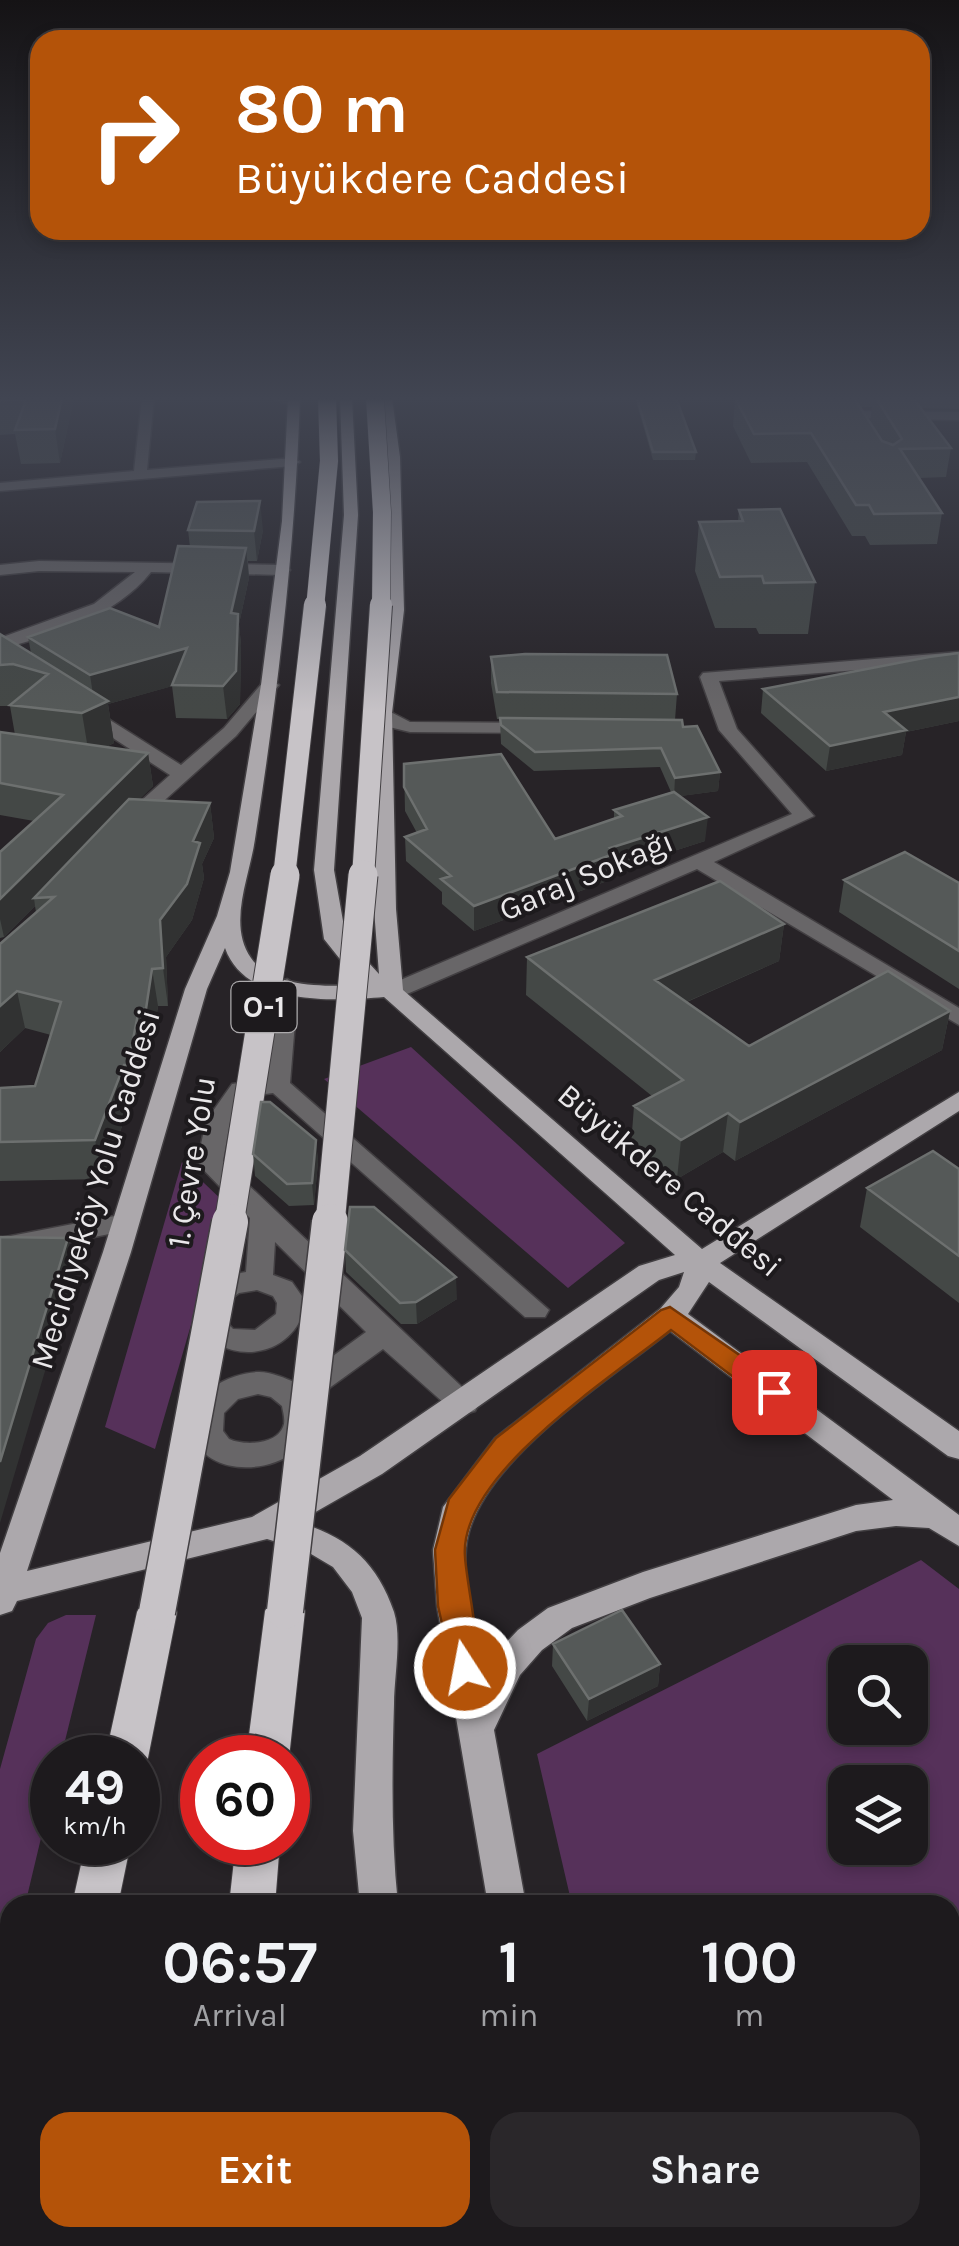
<!DOCTYPE html>
<meta charset="utf-8">
<style>
:root{--surface:#1d1a1d;--page:#2a272a;--text:#f1f3f6;--muted:#a0a1a4;--line:#3b383b;--accent:#b45309}
body{margin:0;font-family:Karla,sans-serif;background:var(--page);color:var(--text);height:100vh;display:flex;flex-direction:column;font-size:38px;white-space:nowrap}
*{box-sizing:border-box;margin:0}
p{font-size:32px;color:var(--muted)}
.icon{flex:none;width:55px;height:55px;fill:none;stroke:currentColor;stroke-width:2;stroke-linecap:round;stroke-linejoin:round}
.map{position:relative;flex:1;overflow:hidden}
.details{position:absolute;left:0px;top:1895px;width:960px;height:352px;display:flex;flex-direction:column;background:var(--surface);border-radius:30px 30px 0 0;box-shadow:0 5px 15px #0003,0 0 0 2px var(--line)}
.details>*{flex:none}
.hud{position:absolute;left:30px;top:30px;width:900px;height:210px;border-radius:30px;box-shadow:0 5px 15px #0003,0 0 0 2px var(--line);background:#b45309;color:#fff;overflow:hidden}
.buttons{position:absolute;left:828px;top:1645px;display:grid;gap:20px}
.buttons a{display:grid;place-items:center;width:100px;height:100px;border-radius:20px;background:var(--surface);box-shadow:0 5px 15px #0003,0 0 0 2px var(--line);font-size:50px}
.speed{position:absolute;left:30px;top:1735px;display:flex;gap:20px;font-size:50px;font-weight:700;text-align:center}
.speed>*{display:grid;place-content:center;width:130px;height:130px;border-radius:50%;background:var(--surface);box-shadow:0 5px 15px #0003,0 0 0 2px var(--line);line-height:1}
.speed small{font-size:25px;font-weight:400}
.speed .limit{border:15px solid #d22;background:#fff;color:#111}
.pin{position:absolute;display:grid;place-items:center;width:85px;height:85px;color:#fff;margin:-42px;border-radius:20px;box-shadow:0 5px 15px #0006}
.me{position:absolute;width:110px;margin:-55px;rotate:349deg;stroke-linejoin:round;filter:drop-shadow(0 0 8px #0008)}
.turn{display:flex;align-items:center;gap:35px;height:210px;padding:0 40px;font-size:45px}
.turn .icon{width:130px;height:130px;stroke-width:2.5}
.turn b{display:block;font-size:70px;line-height:85px}
.eta{display:flex;justify-content:space-evenly;align-items:center;height:170px;text-align:center}
.eta b{font-size:60px;font-weight:700;line-height:70px}
.primary-button{display:flex;gap:20px;margin-top:auto;padding:20px 40px}
.primary-button a{flex:1;height:115px;border-radius:30px;background:var(--accent);color:#fff;font-size:40px;font-weight:700;line-height:115px;text-align:center}
.primary-button a+a{background:var(--page);color:var(--text)}
.map>svg:first-child{display:block}
</style>
<div class="map">
<svg width="959" height="2246" viewBox="0 0 959 2246">
<rect width="100%" height="100%" fill="#272327"/>
<path fill="#56315a" fill-rule="evenodd" d="M411,1047l214,196 -57,45 -244,-209z
M182,1162l44,42 -71,245 -50,-22z
M921,1560l38,29v657h-308l-2,-8h301v-333h-378l-35,-151zM845,1662h65v66h-65zM845,1782h65v66h-65z
M66,1615h30l-35,142 -9,1v34l-27,113h-15v58l-10,36v-230l36,-130 12,-16z"/>
<g fill="none" stroke-linecap="round" stroke-linejoin="round">
<defs>
<path id="minor" d="M142,398h12l-7,72 146,-12 7,4 -7,4 -293,25v-8l134,-12z
M272,398h17l11,5 -6,4z
M855,411l104,1v8l-109,-2 -1,-3z
M39,561l243,4 8,5 -8,5 -131,-3c-36,45 -97,63 -151,77v-11l94,-34 41,-32 -96,-1 -39,4v-10z
M959,652v10l-240,19 18,48 77,87 -100,46 245,146v17l-262,-156 -297,128 -8,2 -11,-7 3,-5 408,-173 -73,-84 -19,-53 3,-4z
M270,680l9,5 -43,51 -99,89h-14v-8l47,-42 -91,-59v-8h12l90,57 43,-37 40,-47z
M383,708l27,14 123,1 9,5 -9,5 -123,-1 -25,-6 -11,-13z
M287,979l11,7 -8,97 259,227 -4,7h-20l-252,-224 -24,3 -19,26 -7,39 256,242 -4,8 -11,3 -11,-3 -70,-62 -73,53c21,69 -105,90 -117,30 -8,-37 35,-59 66,-60 12,0 26,6 37,11l70,-51 -91,-90 -2,33 19,7 14,20c-10,59 -85,67 -113,17 6,-30 22,-42 53,-47l4,-54 -53,-55 9,-42 26,-37 34,-5 10,-93zM257,1290l16,6 4,7 -1,11 -21,16 -22,-1 -11,-12 2,-13 15,-11zM258,1394l13,3 11,9c1,6 3,12 2,18 -5,21 -40,22 -55,15l-6,-8 1,-18 14,-14z
M125,1214l9,3 4,6 -4,6 -134,27v-18z"/>
<path id="major" d="M288,398h12c-5,149 -22,294 -45,441 -5,37 -28,85 -4,119 22,32 82,28 115,27l-11,-7 -31,-39 -10,-69 30,-355 -4,-117h12l6,117 -24,355 12,68 33,36 -5,-65v-196l14,-103 -2,-153 -6,-59h12l8,59 4,153 -12,103 4,196 7,81 299,259 257,-157v19l-239,152 239,168v28l-11,-3 -239,-174 -21,32 271,201v31l-30,-18 -33,-2 -40,5 -206,67 -78,30 -30,22 -22,25 -26,55 32,175h-38l-51,-299 -4,-56 10,-43 52,-69 165,-129 19,-22 5,-15 -25,8 -277,194 -84,48c50,15 79,40 96,90 8,26 0,65 0,92 -2,68 -3,134 4,201h-38l-7,-74 9,-213 -10,-26 -19,-25 -27,-16 -39,-12 -250,62 -5,10 -12,4v-62l103,-301 82,-263 32,-73 13,-44 31,-187 21,-164zM225,948c21,59 112,53 159,49l291,258 -36,11 -279,190 -108,61 -225,54 104,-319 76,-263zM670,1331l223,169 -37,5 -213,67 -95,36 -30,22 -22,23 -12,24c-8,-40 -22,-87 -18,-129 7,-82 142,-167 204,-217z
M387,2238h44l1,8h-44z
M542,2238h44l1,8h-44z"/>
<path id="highway" d="M285,1594l14,5 6,12 -16,147h-43l19,-147 6,-12z
M157,1595l14,5 6,12 -29,146 -10,16v-16h-33l32,-146 6,-12z
M86,1842h45l-13,63h-46z
M236,1842h44l-5,63h-46z
M10,2213v25h30l-1,8h-39v-29z
M199,2238h54l-1,8h-54z"/>
</defs>
<use href="#minor" stroke="#423f42" stroke-width="3"/>
<use href="#major" stroke="#423f42" stroke-width="3"/>
<use href="#highway" stroke="#423f42" stroke-width="2"/>
<use href="#minor" fill="#686668" fill-rule="evenodd"/>
<use href="#major" fill="#aca8ac" fill-rule="evenodd"/>
<use href="#highway" fill="#c7c3c7" fill-rule="evenodd"/>
<defs>
<path id="highway-bridge-far3" d="M375,398l7,114 -1,96
M315,608l14,-147 -2,-63"/>
<path id="highway-bridge-far2" d="M284,877l31,-272
M363,877l18,-272"/>
<path id="highway-bridge-far1" d="M229,1224l56,-349
M330,1224l33,-349"/>
<path id="highway-bridge" d="M285,1611l45,-389
M157,1612l73,-390"/>
</defs>
<use href="#highway-bridge-far3" stroke="#423f42" stroke-width="19" stroke-linecap="butt"/>
<use href="#highway-bridge-far2" stroke="#423f42" stroke-width="24" stroke-linecap="butt"/>
<use href="#highway-bridge-far1" stroke="#423f42" stroke-width="31" stroke-linecap="butt"/>
<use href="#highway-bridge" stroke="#423f42" stroke-width="39" stroke-linecap="butt"/>
<use href="#highway-bridge-far3" stroke="#c7c3c7" stroke-width="18"/>
<use href="#highway-bridge-far2" stroke="#c7c3c7" stroke-width="22"/>
<use href="#highway-bridge-far1" stroke="#c7c3c7" stroke-width="29"/>
<use href="#highway-bridge" stroke="#c7c3c7" stroke-width="36"/>
</g>
<path fill="#444846" fill-rule="evenodd" d="M0,398h74l-14,65 -39,1 -6,-30 -15,1z
M635,398h41l20,54 -1,8h-42z
M735,398h224v11l-38,-1 30,40 -5,29 -27,1 23,35 -5,31 -67,1 -5,-9h-13l-45,-74 -56,1 -18,-37zM861,407h11l-2,15z
M739,510l76,72 -7,52h-49l-3,-6h-41l-20,-57 4,-49 39,-1z
M188,530h75l-6,31h-9l1,17 -10,46 2,21 -1,59 -13,15 -51,-1 -4,-32 -64,18 6,39 -8,4 42,6 5,33 -14,13 71,4 4,35 -12,26 2,14 -12,42 -26,37 2,49h-10l-6,41h-7l-11,57h-4l-27,75 -103,2v-93l35,-2 16,-51 -26,-7 -25,24v-108l36,-32 -1,-6 -31,31 -4,1v-86l34,-31 -34,-6v-83l15,3 -5,-29h-10v-72l31,19 -3,-16 131,-10 31,-80z
M959,653v68l-53,11 -4,23 -76,16 -65,-58 2,-24z
M491,657l186,37 -2,26 8,7 37,45 -2,19 -38,5 25,45 -90,29v8l-141,53 -32,-27v-12l-36,-31 -1,-24 12,-4 -12,-22 -1,-47 151,75 59,-20v-9l57,-18 -11,-25 -126,4 -33,-27 -1,-25h-3l-6,-36z
M844,880l115,3v106l-120,-77z
M784,924l-5,37 -92,41 62,44 201,-35 -8,39 -207,111 -12,-9 -46,27 -46,-34 3,-39 18,-10 -126,-101 1,-38z
M316,1140l2,22 -4,43 -25,1 -34,-30 -2,-22z
M959,1169v134l-99,-76 7,-39z
M345,1250l112,49 -40,25h-16l-55,-52z
M553,1644l107,20 -2,22 -71,35 -35,-55z"/>
<path fill="#313232" d="M62,398h12l-14,65 -5,-34z
M260,501l3,29 -6,31 -3,-30z
M246,548l3,30 -10,46 2,21 -1,59 -13,15 -4,-33 8,-73z
M187,648l4,33 -83,23 6,39 -25,12 -7,-42 13,-6 -5,-32z
M959,697v24l-53,11 -4,23 -76,16 4,-25 54,-34z
M148,753l5,33 -110,112h-9l1,8 -31,31 -4,-18v-20z
M720,772l-2,19 -44,6 1,-19z
M210,803l4,35 -12,26 2,14 -12,42 -26,37 2,49 -5,-38 -3,-48z
M708,817l-3,24 -90,29v8l-141,53v-25l136,-58z
M784,924l-5,37 -127,56 3,-37z
M152,969l6,37 -6,41 -6,-38z
M17,991l8,37 -25,24v-46z
M139,1009l6,38 -11,57 -6,-39z
M950,1011l-8,39 -207,111 5,-39z
M124,1065l6,39 -27,75 -8,-39z
M728,1113l-5,39 -46,27 4,-39z
M316,1140l2,22 -4,43 -2,-22z
M68,1238l7,32 -75,253v-61z
M456,1277l1,22 -40,25 -1,-22z
M660,1664l-2,22 -71,35 2,-22z"/>
<path fill="#555958" stroke="#6d706f" stroke-width="2.5" d="M0,398h62l-7,31 -40,1 11,-30 -26,1z
M637,398h39l20,54h-43z
M735,398h119l28,43 11,4 9,-6 -26,-41h37l38,50 -51,1 42,64 -68,1 -5,-9h-13l-45,-72 -57,1z
M260,501l-6,30 -66,-1 9,-28z
M780,509l35,73 -51,1 -2,-7 -42,1 -21,-55 44,-1 -4,-11z
M178,546l68,2 -15,65 7,1 -2,57 -13,15 -51,-1 15,-37 -97,27 -62,-38 82,-29 49,19z
M0,634l108,67 -26,12 -72,-8 38,-31 -35,-10 -13,1z
M959,653v44l-75,15 22,18 -76,16 -67,-57 166,-32z
M525,654l142,1 10,39 -180,-2 -6,-35z
M500,718l182,2 1,7 14,-1 23,46 -45,6 -14,-30 -126,4 -34,-27z
M0,732l148,21 -148,146v-47l63,-57 -63,-12z
M501,754l54,85 67,-23 -8,-6 60,-18 34,25 -98,31 6,5 -142,53 -33,-27 10,-3 -46,-39 22,-8 -23,-42v-23z
M129,799l81,4 -17,38 7,2 -13,41 -27,36 3,48 -11,1 -6,40h-7l-11,56h-4l-29,75 -95,2v-54l35,-2 26,-84 -44,-11 -17,15v-62l54,-47 -20,1z
M905,852l54,31v68l-115,-71z
M720,881l64,43 -129,56 94,66 139,-75 62,40 -210,111 -12,-9 -47,27 -47,-34 49,-26 -156,-123z
M261,1102h9l46,38 -4,43 -25,1 -34,-30z
M933,1151l26,18v87l-92,-68z
M350,1207h24l82,70 -40,25 -16,1 -55,-53z
M0,1237l68,1 -68,224z
M622,1610l38,54 -71,35 -36,-55z"/>
<linearGradient id="sky" x2="0" y2="1"><stop stop-color="#151315"/><stop offset="0.56" stop-color="#414552"/><stop offset="1" stop-color="#414552" stop-opacity="0"/></linearGradient>
<rect width="959" height="712" fill="url(#sky)"/>
<path fill="#b45309" stroke="#753606" stroke-width="2.5" d="M670,1307l113,78 4,7 -4,8 -9,3 -10,-3 -93,-70c-59,47 -212,145 -206,226 1,25 19,105 11,122l-11,4 -11,-4 -16,-72 -3,-56 14,-51 47,-61 165,-128z"/>
<g text-anchor="middle" stroke-width="8" stroke-linejoin="round" paint-order="stroke">
<rect fill="#1d1a1d" stroke="#acaaac" stroke-width="2.5" x="231.5" y="982" width="65" height="50" rx="8"/>
<g font-size="30" font-weight="bold" fill="#eae8ea">
<text x="264" y="1017">O-1</text>
</g>
<g font-size="32" fill="#eae8ea" stroke="#1d1a1d">
<text transform="translate(586 875) rotate(-23)" y="11">Garaj Sokağı</text>
<text transform="translate(191 1162) rotate(-81)" y="11">1. Çevre Yolu</text>
<text transform="translate(670 1180) rotate(40)" y="11">Büyükdere Caddesi</text>
<text transform="translate(95 1189) rotate(-73)" y="11">Mecidiyeköy Yolu Caddesi</text>
</g>
</g>
</svg>
<div class="buttons">
<a><svg class="icon" aria-label="search" viewBox="0 0 24 24"><circle cx="10" cy="10" r="6"/><path d="M15 15l6 6"/></svg></a>
<a><svg class="icon" aria-label="layers" viewBox="0 0 24 24"><path d="M12 4l9 5-9 5-9-5zM3 14l9 5 9-5"/></svg></a>
</div>
<div class="speed"><div>49<small>km/h</small></div><div class="limit">60</div></div>
<div class="pin" style="left:774px;top:1392px;background:#d93025"><svg class="icon" aria-label="arrive" viewBox="0 0 24 24"><path d="M6 21V4h12l-3 4 3 4H6"/></svg></div>
<svg class="me" style="left:465px;top:1668px" viewBox="-20 -20 40 40"><circle r="17" fill="#b45309" stroke="#fff" stroke-width="3"/><path d="M0-11L8 9 0 5-8 9z" fill="#fff"/></svg>
<div class="hud">
<div class="turn"><svg class="icon" aria-label="right" viewBox="0 0 24 24"><path d="M7 20v-9h11M14 6l5 5-5 5"/></svg><div><b>80 m</b>Büyükdere Caddesi</div></div>
</div>
<section class="details">
<div class="eta">
<div><b>06:57</b><p>Arrival</p></div>
<div><b>1</b><p>min</p></div>
<div><b>100</b><p>m</p></div>
</div>
<div class="primary-button"><a>Exit</a><a>Share</a></div>
</section>
</div>
